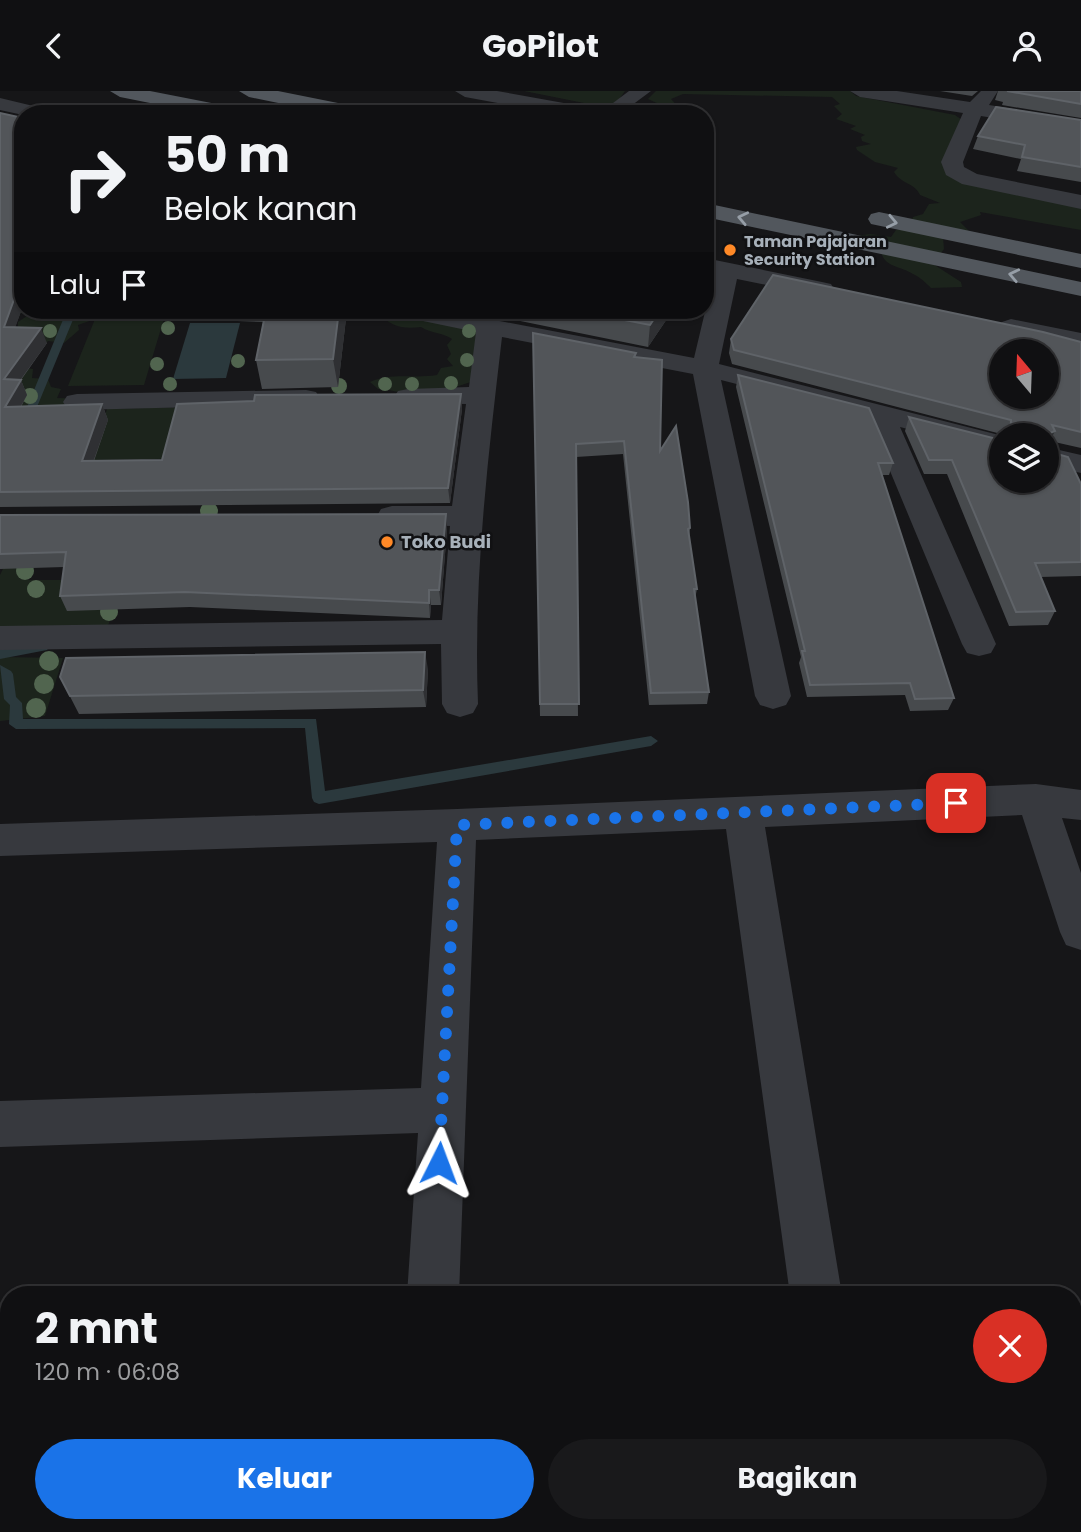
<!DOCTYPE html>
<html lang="id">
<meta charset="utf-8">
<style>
:root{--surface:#101012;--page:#19191b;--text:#f1f3f6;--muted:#9c9d9f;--line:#303032;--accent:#1a73e8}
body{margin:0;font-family:Poppins,sans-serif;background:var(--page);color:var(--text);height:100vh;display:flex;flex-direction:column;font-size:26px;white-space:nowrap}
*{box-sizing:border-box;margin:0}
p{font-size:23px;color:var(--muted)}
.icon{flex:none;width:38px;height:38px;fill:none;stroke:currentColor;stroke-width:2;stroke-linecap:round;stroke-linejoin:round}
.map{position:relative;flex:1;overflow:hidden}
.side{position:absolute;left:0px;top:1195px;width:1082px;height:247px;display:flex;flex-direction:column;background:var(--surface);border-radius:28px 28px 0 0;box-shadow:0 2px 5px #0004,0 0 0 2px var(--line)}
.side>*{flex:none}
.hud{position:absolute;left:14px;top:14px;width:700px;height:214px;border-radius:28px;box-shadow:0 2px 5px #0004,0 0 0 2px var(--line);background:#101012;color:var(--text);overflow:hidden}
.needle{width:46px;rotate:341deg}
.controls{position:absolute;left:989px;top:248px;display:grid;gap:14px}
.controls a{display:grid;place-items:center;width:70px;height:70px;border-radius:50%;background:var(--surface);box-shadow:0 2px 5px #0004,0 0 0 2px var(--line);font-size:35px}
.pin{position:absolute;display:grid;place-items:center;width:60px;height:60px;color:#fff;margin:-30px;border-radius:14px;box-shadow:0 4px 10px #0006}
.me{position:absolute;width:77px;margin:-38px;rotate:3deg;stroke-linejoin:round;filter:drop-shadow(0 0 5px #0008)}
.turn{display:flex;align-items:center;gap:24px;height:147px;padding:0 35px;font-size:32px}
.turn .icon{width:91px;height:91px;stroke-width:2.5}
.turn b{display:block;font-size:49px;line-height:60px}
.then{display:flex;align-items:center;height:66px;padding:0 35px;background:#0003;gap:14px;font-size:26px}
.round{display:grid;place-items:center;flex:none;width:74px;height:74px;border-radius:37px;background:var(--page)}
.summary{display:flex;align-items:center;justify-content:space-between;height:119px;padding:0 35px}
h1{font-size:42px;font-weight:700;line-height:52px}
.action{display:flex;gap:14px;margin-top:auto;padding:14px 35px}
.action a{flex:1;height:80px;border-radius:42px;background:var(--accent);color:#fff;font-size:28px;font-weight:700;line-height:80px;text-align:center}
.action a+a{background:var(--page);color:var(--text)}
header{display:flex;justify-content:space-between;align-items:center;height:91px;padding:0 35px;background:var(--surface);font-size:32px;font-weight:700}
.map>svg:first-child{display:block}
</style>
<header><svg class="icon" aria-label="back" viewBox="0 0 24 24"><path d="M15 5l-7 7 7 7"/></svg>GoPilot<svg class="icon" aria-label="person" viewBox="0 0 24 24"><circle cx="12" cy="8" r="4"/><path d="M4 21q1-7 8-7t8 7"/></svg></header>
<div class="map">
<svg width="1081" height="1441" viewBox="0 0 1081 1441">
<rect width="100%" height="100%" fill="#161618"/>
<path fill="#1c241c" d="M524,0h101l-10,14 -16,1z
M656,0h194l6,5 99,19 7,5 -18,50 137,36v24l-101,-18 1,3 -21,7 9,9 -26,6 1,12 -11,15 28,18 1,5 -31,1c-5,-5 -11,-11 -18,-14 -14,-9 -30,-6 -33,-26l-26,-12 17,-2 20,3 5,-7 13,-3 4,-10 10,-3 6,-10 11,-1 -20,-8c-5,-12 -19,-11 -26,-23l4,-4 -23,-6 -18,-12 -1,-3 15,-3 -9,-3 -1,-4 4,-2 -15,-6 6,-3 -20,-7 6,-5 -8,-8 6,-2 -8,-7 -149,-3 -12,5 14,15h-27l4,-2 -5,-5 2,-3 -11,-5z
M23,203v16h73l4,4 66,-2 -22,73 -76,1 27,-67 -17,6 1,5 -15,13 -16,-2 -6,7 -24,-21v-5l9,-6 -11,-6z
M355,219h80l11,7 8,-3 15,1 10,15 -3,50c-22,8 -41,15 -65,14 -12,-1 -21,-5 -33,-5l-8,-7c22,-10 44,-3 67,-7l4,-7 12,-2 -6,-7 4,-5 -4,-9 5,-6c-10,-7 -20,-5 -31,-12 -19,2 -29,0 -43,-14l-17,3z
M26,277l7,1 -1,9 16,1 3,8 10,2 -4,9 36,1 -93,25 10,-32z
M231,315l-12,52 -128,2 16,-51z
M40,451l-15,38h98l-15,46 -108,2v-53l15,-31z
M0,566l63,1 -18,58 -45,5z"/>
<path fill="#2b393d" d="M190,232h50l-14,55 -53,1z"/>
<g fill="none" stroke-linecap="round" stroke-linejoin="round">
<path fill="#2b393d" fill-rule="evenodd" d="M67,219h10l-47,114 -5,3 -4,-1 -1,-2z
M43,552l4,1 2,3 -2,3 -47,9v-10z
M0,574l11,6 2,3 3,23 6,6 1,16h293l9,72 326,-55 7,5 -7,5 -332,58 -5,-2 -2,-4 -7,-70 -289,1 -7,-5 1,-19 -6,-6z"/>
<path fill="#37393e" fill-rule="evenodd" d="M455,0h42l89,16 27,-4 16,-12h22l-31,23h-63l-92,-17z
M850,0h47l73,11 11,-11h17l-9,14 92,15v12l-100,-16 -18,46 1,5 13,7 104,21v14l-119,-25 -16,-9 -5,-13 22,-49 -103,-16z
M0,7l50,12 3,4 -30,1 -23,-5z
M705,167l117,24 9,2 3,5 -3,5 -9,2 -85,-17 -18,85 284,72 -2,17 -101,-26 96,217 -5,9 -12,3 -12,-3 -5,-9 -94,-226 -147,-38 70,316 -5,9 -13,4 -13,-4 -5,-9 -62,-322 -191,-37c-14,121 -29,243 -24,367l-5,9 -13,4 -13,-4 -5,-9 -1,-60 -441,6v-24l442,-6 8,-94 -69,-3 -4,-7 4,-7 11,-3h60l14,-102 -68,-1 -4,-6 4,-6 10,-2 61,-2 7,-55 -82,-17 -3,-5h51l252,48 20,-84 -9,-2z
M1011,228l70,14v16l-79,-17 -4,-5 4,-5z
M306,299l10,2 4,6 -4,6 -239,6 -10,-2 -4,-6 4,-6 10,-2z
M1046,356l35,8v18l-35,-8z
M1036,693l45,6v30l-19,-2 19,55v77l-15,-5 -6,-13 -38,-117 -257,12 77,468h-52l-64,-466 -250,11 -17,455h-52l11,-162 -418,14v-46l421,-13 16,-246 -437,14v-32l457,-15z
M51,1433h68l-4,8h-67z
M501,1433h59l3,8h-58z"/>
<path fill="#52575d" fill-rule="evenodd" d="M110,0h40l87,17 10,6h-42l-85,-17z
M239,0h39l85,17 10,6h-41l-83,-17z
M705,112l376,79v14l-376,-79z
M879,121l202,42v14l-210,-44 -3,-5 3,-5z"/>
</g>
<g fill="#51654f">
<circle cx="168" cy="237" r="7"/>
<circle cx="50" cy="240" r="7"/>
<circle cx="469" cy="240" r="7"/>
<circle cx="467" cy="269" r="7"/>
<circle cx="238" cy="270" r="7"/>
<circle cx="157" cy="273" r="7"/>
<circle cx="451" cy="292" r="7"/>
<circle cx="170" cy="293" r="7"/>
<circle cx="385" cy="293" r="7"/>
<circle cx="412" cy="293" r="7"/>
<circle cx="339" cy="295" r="8"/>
<circle cx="30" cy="305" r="8"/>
<circle cx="209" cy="420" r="9"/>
<circle cx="25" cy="480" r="9"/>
<circle cx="36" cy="498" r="9"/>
<circle cx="109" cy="521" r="9"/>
<circle cx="49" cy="570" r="10"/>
<circle cx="44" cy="593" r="10"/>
<circle cx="36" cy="617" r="10"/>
</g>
<path fill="#474a4d" d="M940,0h38l-6,5z
M998,0h83v27l-79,-13 1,-3 -8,-2z
M0,22l23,5v188l-8,21 32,16 -26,37 6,15 -6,12 81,-3 6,16 -14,41 68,-1 299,-66 1,15 -12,94 -450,4z
M1081,29v62l-64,-11 4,-12 -48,-10 5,-13z
M234,219h113l-9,77 -76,2 -6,-29 7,-38 -26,-1z
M467,219h206l-25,37z
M533,242l103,20v4l24,94 30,77 -1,10 8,51 -2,10 14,93 -2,12 -58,1 -26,-251 -47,3 2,259h-38z
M731,248l350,3v106l-31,-7v11l31,32v92l-41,1 15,34 -7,14 -39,1 -62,-152h-23l-19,-43 4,-14 92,64 45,-45h-41v-1l-273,-71 -3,-11z
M738,284l155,88 -4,12h-7l72,223 -6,12 -38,1 -5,-16 -98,2 -8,-34 2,-6 -65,-270z
M0,424l447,14 -6,76h-10l-1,13 -240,-11 -123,4 -7,-15 4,-29 -64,2z
M428,578l-2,38 -347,7 -19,-37z"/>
<path fill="#2f3033" d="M23,184v31l-13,36 -6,-15z
M339,219h8l-9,77 -5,-28z
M660,219h13l-25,37 2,-22z
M41,237l6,15 -37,51 -6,-15z
M21,289l6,15 -15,27 -7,-15z
M461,303l1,15 -12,94 -2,-15z
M102,313l6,16 -20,56 -6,-15z
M1055,340l-7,14 2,-12z
M446,423l1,15 -6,76 -2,-15z
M429,499l2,15 -1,13 -1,-15z
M425,561l3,17 -2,38 -3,-17z"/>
<path fill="#525559" stroke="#5f6368" stroke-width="2" fill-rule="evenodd" d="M1007,0h74v13z
M996,16l85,13v47l-59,-10 3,-12 -47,-9z
M0,22l23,5v157l-19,52 37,1 -37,51 17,1 -16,27 97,-3 -20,57 80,-1 15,-56 77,-3 1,-6 206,-1 -13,94 -448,4z
M773,184l270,57 38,10v90l-29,-7 3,6 -5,2v19l18,5 13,27v78l-46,1 20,48 -39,1 -64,-152h-23l-20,-43 92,23v41h45v-45h-36l1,-16 -277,-70 -3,-11zM1001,261h45v45h-45z
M266,219h73l-6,49 -77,1z
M573,219h87l-10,15z
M533,242l103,20 -2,4 28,3 -2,91 16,-25 12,76 2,26 -2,1 9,60h-3l15,103 -58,1 -27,-252 -48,3 3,260h-39z
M738,284l131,33 24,55h-15l76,235 -39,1 -5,-16 -100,2 -8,-34h3z
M446,423l-7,76h-10v13l-244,-11 -125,4 6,-44 -66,2v-39z
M425,561l-2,38 -353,6 -10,-19 6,-19z"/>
<defs><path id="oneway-chevron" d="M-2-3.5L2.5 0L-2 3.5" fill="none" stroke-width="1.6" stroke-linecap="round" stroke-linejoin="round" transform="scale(1.75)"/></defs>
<g stroke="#969ea7">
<use href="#oneway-chevron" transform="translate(743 127) rotate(-168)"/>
<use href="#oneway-chevron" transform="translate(892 131) rotate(12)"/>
<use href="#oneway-chevron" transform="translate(1014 184) rotate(-168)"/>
</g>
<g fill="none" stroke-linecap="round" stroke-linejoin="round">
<path stroke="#1a73e8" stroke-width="12" stroke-dasharray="0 21.6" d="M439,1072l18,-338 499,-22"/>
</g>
<g fill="#ff8927" stroke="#111113" stroke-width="2.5">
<circle cx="730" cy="159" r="7"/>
<circle cx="387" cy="451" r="7"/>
</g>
<g text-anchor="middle" stroke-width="5" stroke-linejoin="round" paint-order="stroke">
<g font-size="16" font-weight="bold" fill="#a7b0b9" stroke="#111113" text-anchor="start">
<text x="744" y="156">Taman Pajajaran<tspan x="744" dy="18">Security Station</tspan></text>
</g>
<g font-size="18" font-weight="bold" fill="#a7b0b9" stroke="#111113" text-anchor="start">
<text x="401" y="457">Toko Budi</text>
</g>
</g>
</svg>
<div class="controls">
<a><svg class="needle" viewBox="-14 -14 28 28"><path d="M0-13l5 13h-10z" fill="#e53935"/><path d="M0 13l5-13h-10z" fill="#9c9d9f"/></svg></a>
<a><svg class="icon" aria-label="layers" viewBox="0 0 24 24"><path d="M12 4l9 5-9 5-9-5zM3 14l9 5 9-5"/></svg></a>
</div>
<div class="pin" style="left:956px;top:712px;background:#d93025"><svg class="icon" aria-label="arrive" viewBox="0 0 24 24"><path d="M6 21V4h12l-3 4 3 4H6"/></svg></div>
<svg class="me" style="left:439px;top:1072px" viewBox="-20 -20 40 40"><path d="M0-17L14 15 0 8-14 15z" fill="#1a73e8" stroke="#fff" stroke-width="4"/></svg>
<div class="hud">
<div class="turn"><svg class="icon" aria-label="right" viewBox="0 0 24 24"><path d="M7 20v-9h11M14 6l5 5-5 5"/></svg><div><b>50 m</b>Belok kanan</div></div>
<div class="then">Lalu<svg class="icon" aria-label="arrive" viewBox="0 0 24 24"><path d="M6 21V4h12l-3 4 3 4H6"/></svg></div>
</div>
<section class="side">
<div class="summary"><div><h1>2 mnt</h1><p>120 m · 06:08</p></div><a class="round" style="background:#d93025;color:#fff"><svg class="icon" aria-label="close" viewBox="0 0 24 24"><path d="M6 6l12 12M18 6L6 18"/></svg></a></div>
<div class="action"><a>Keluar</a><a>Bagikan</a></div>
</section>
</div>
